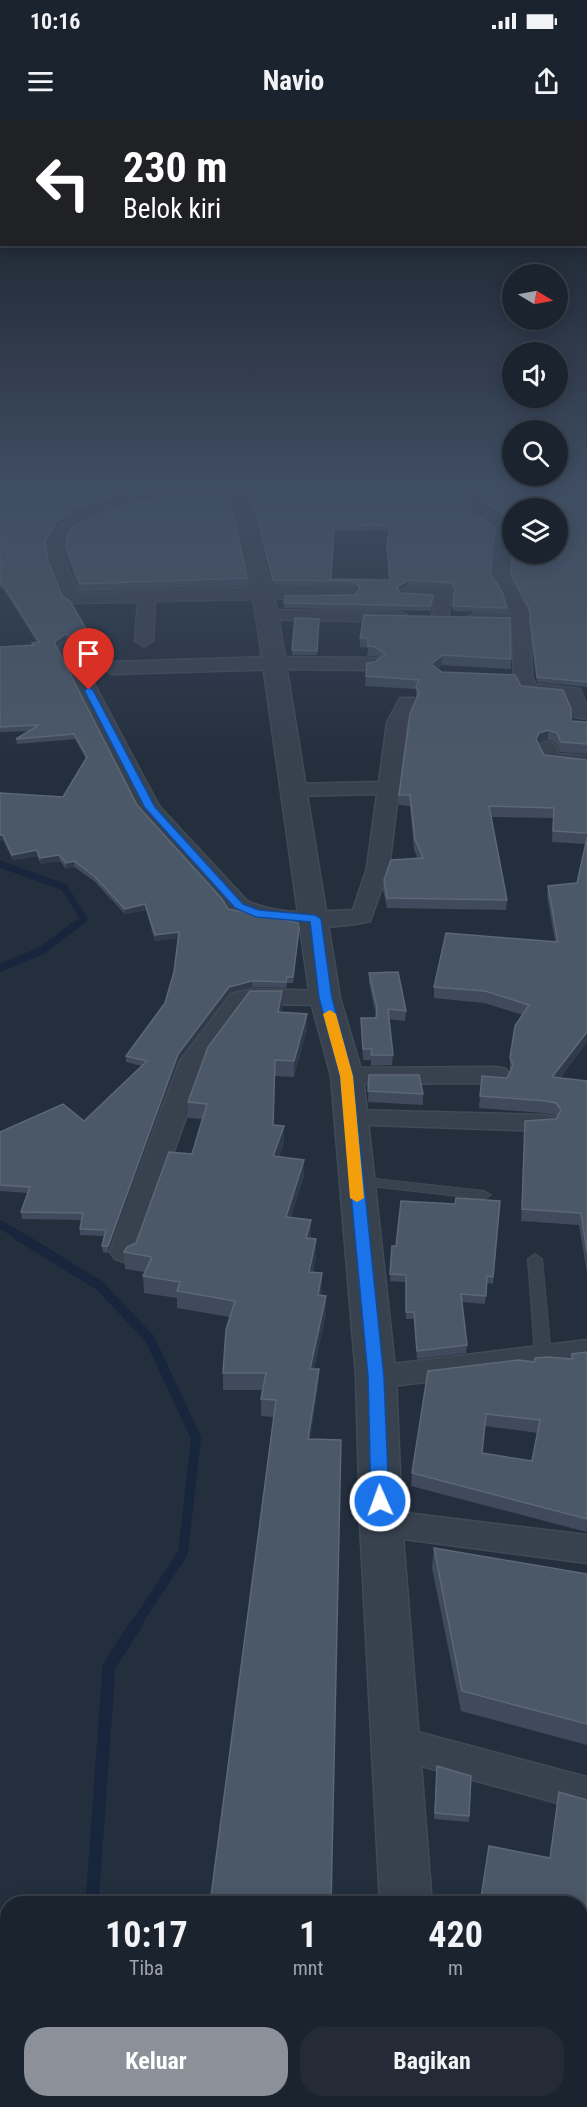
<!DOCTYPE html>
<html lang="id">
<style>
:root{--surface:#1b232e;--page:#242b36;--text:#f1f3f6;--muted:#a0a4aa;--line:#39404a;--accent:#8c9099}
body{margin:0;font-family:"Roboto Condensed",sans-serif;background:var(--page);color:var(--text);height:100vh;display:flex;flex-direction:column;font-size:22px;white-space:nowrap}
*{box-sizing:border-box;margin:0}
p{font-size:20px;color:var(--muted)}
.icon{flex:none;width:33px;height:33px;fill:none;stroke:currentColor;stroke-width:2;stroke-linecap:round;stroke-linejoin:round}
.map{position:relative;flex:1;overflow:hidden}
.panel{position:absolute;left:0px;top:1776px;width:588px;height:212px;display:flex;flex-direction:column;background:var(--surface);border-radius:24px 24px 0 0;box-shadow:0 3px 15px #0003,0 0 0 2px var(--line)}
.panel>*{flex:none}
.guide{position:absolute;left:0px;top:0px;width:588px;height:126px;box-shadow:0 3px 15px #0003,0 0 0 2px var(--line);background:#202124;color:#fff;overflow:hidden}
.needle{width:39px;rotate:100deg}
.tools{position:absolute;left:502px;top:144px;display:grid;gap:12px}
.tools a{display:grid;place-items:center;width:66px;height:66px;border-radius:50%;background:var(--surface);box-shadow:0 3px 15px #0003,0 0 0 2px var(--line);font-size:30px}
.pin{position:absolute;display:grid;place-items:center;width:51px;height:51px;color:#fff;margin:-62px -26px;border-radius:50% 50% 50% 0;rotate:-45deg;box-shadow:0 0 6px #0007}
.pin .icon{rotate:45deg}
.me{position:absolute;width:66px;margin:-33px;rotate:358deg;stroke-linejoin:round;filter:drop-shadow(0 0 4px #0008)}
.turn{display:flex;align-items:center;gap:21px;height:126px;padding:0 24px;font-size:27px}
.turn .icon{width:78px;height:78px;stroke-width:2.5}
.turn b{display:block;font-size:42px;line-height:51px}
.eta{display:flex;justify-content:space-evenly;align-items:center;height:102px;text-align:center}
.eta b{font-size:36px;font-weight:700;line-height:42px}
.cta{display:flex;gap:12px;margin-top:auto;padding:12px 24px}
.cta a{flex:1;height:69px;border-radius:24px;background:var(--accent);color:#fff;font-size:24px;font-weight:700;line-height:69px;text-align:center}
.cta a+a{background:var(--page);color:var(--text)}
.status{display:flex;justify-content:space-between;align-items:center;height:42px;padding:0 30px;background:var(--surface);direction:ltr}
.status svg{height:16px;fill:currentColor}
header{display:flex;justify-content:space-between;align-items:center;height:78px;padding:0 24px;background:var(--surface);font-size:27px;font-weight:700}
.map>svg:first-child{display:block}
</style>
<div class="status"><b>10:16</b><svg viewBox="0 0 49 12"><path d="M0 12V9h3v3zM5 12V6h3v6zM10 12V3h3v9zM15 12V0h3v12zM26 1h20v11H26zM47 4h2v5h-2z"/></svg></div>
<header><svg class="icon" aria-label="menu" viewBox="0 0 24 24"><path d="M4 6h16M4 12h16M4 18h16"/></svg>Navio<svg class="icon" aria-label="share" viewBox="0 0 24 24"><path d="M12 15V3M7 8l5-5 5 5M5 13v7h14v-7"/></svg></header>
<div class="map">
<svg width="587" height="1987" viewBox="0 0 587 1987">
<rect width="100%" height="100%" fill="#242f3e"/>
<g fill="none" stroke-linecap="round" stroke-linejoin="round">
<path stroke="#17263c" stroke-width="7" d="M0,744l64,23 20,32 -12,9"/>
<path stroke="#17263c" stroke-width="8" d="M0,848l41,-17 33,-25
M0,1104l21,13"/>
<path stroke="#17263c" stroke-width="10" d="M19,1116l81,50 50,53 46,99 -13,115 -47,71"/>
<path stroke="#17263c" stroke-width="13" d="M92,1784l17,-238 28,-43
M47,1987l2,-7"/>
<defs>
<path id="service" d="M358,1057l126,14 7,4 -7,4 -131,-15 -2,-3z
M535,1134l7,5 9,97 -2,4h-12l-2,-4 -7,-97z"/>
<path id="minor" d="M460,362h14l13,28 26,18 -5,50c25,33 23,59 24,99l3,7 45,5 7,18v12l-18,-3 -5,-18 -43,-5 -7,-16 -2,-52 -37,-2 -9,-5 9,-5 35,1 -6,-18 -12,-18 5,-48 -23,-14z
M222,363l8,5 -3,3c-50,13 -96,9 -144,35 -6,3 -15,7 -17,14 -7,16 7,39 13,54l224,-8 46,2 6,1 3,4 -3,4 -200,4 -2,40 -9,5 -9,-5 3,-39 -72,1c-5,-8 -8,-17 -11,-26 -4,-10 -10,-24 -6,-35 13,-44 136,-51 173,-59z
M408,467l42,2 3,4 -6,28h-12l-3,-4 3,-19 -33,-2 -3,-4z
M267,490l134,2 9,5 -9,5 -140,-3 -3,-4z
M65,521l9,5 85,160 88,95c33,15 70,11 106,9l14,-42 10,-74 -83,2 -7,-2 -3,-4 3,-4 7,-2 85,-2 8,-59 13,-25h14l3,4 -10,21 -18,145 -19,53c-41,10 -101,7 -139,-10l-92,-102 -83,-163z
M273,537l101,1 9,6 -9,6 -94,-1 -168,5 -9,-6 9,-6z
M547,622l7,2 5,10 28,2v12l-44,-5 -6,-15 3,-4z
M252,869l73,2 9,2 3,5 -3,5 -9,2 -76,-1 -43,58 -71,197 -10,3 -10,-3 -5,-7 13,-40 57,-151 51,-67z
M497,947l9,2 4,6 -4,6 -9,2 -150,1 -9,-2 -4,-6 4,-6 9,-2z
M350,990l194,5 10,2 4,6 -4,6 -10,2 -204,-7 -4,-6 4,-6z
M587,1220v22l-211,26 -11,-3 -5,-8 5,-8 11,-3z
M381,1390l206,25v28l-206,-27 -12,-4 -5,-9 5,-9z
M395,1606l192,51v34l-206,-56 -5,-12 5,-12z"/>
<path id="tertiary" d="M232,362h18l-1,15 29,118 62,383 23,78 33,301 6,146 30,381h-52l-20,-381 -4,-146 -25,-301 -21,-78 -54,-383 -25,-118z
M392,1980h56l1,7h-56z"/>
</defs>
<use href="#service" stroke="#414a57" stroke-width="2"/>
<use href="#minor" stroke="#414a57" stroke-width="3"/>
<use href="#tertiary" stroke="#414a57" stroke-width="3"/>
<use href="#service" fill="#38414e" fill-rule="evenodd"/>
<use href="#minor" fill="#38414e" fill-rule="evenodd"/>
<use href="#tertiary" fill="#38414e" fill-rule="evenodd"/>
</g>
<path fill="#3f4b5c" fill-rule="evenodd" d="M0,362h217l-91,15 -51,16 -18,13 -11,19 2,16 14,35 27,43h-2l13,25 -13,2 -11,-21 -10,-6 -10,7 81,159 91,104 71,20 -6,54h-6l-1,5 -34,-1 -23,6 -51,67 -70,193 -5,-1 -1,-6 2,-10 -24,-1v-6l2,-9 -60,-1 -1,-7 7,-19 -28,-2v-59l84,-11 58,-55 -16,-4v-6l39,-53 9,-31 4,-34 -23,3 -9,-31 -21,4 -31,-33 -20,-14 -8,2 -6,-8 -19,3 -4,-8 -24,4 -10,-20 -3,1v-48l63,4 23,-38 -11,-20 -58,5 -1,-5 14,-8 -30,1v-85l32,-2v-2l5,-1 -34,-53 -3,-1z
M250,362h208l32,91 17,35v5l-54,-2 2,-18 -3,-5 -44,-3 -9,5 1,3 33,2 -2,16 -147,-3v-5l71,-8 4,-5 -2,-2 -8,-2 -76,-1 -22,-88zM390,410l-3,20 2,30 -58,-1 3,-48z
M475,362h112v205l-50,-5 -8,-69 -19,-36 3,-28 45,5 -45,-46v19l-24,-19z
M66,426l181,32 1,8 -168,6 -14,-39z
M364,495l147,44v10l-69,-4 -5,3 5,4 79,14 50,35 16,1v32l-27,-2 -4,-9 -8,-3 -10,3 6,12 43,5v282l-27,36 27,3v192l-8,-48 -58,-4 4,-100 31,-2 1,-1 -3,-3 -10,-2 -65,-5 3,-32 25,2 3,-7v-13l13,-43 -39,-12 -50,-5v-11l121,-46 -8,-45 1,-10 29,-3 9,-39 -34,-2 1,-24 -62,-1 16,83 -1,10 -119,-2 -4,-18 1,-10 34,-21 -4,-9 -4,-44 -11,-1v-10l18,-96 -1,-2v-8l-51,-3 2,-23 8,-1 4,-3 -4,-3h-8l1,-8 -8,-1v-9z
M319,499l-2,36h-25v-5z
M369,853l37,38 -1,10 -16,-2 4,36 -1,10 -21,1v-6h-8l-2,-42h15v-3l-7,-32z
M282,887l-1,5 26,2v15l-13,48 -19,-1 -2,49 11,17 -5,15 25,19 -13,41 20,19v3h5v17l-3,16 9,18 -1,5 5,18 -12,56h5l-1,17 -8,53 21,465 -57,-487 -13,-1v-17l1,-9h-39v-17l7,-56 -53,-9v-10l-33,-5 -1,-17 2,-4 -20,-3 -1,-17 12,-9 56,-89 10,-35 -14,-1v-16z
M369,955l54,19v11l-55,-3z
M500,1081l-7,83 -6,-1 -2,21 -23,-2 5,43 -1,8 -49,6 -3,-40h-8v-37l-16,-1 2,-35h4l59,-42z
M587,1232v180l-176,-46 1,-13 122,-111 38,-3zM485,1306l53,7 -6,28 -50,-8z
M434,1428l153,26v171l-126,-34 -29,-143z
M437,1646l34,10 -2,46 -35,-3z
M587,1680v307h-3l1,-23h-5v-180l-30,-46z
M126,1980l233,7h-233z"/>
<path fill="#2f3b4b" d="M191,362h26l-91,15 -51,16 -18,13 -11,20 -1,-5 11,-19 19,-13 51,-16z
M408,460v5l-11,7v-5z
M66,514v5l-12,8v-5z
M443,535l-1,10 -11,9v-10z
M99,539l1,5 -13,2v-5z
M548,610v10l-10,3 -3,6 1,-10 3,-6z
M0,715h3v5l-3,1z
M37,730v6l-24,4 -1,-5z
M59,735l1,6 -19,3 -1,-6z
M74,741v6l-8,2v-6z
M145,784l1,6 -21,4v-5z
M299,809v6l-6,48v-6z
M179,812v6l-24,3v-6z
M252,861v6l-23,6 -51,67 -70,193v-7l70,-192 51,-67z
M282,871v16l-4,20v-15z
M307,894v15l-13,48v-16z
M587,912v10l-36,47 1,-12z
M275,940v16l-2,65v-16z
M284,1006v16l-11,31v-17z
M304,1040v16l-18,58v-17z
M311,1100v16l-5,19v-17z
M316,1119v17l-7,32v-16z
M322,1153v17l-5,22 1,-17z
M326,1176v17l-16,73v-17z
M319,1249l-1,17 -10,70v-17z"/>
<path fill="#4b5868" stroke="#5c6777" stroke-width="1.5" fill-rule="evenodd" d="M0,362h191l-65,11 -51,16 -19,13 -11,19 3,20 14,35 8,5 19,33 -4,1 14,24 -12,2 -11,-21 -10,-6 -12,8 83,163 85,94 6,10 70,14 1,6 -6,48h-6l-1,5 -34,-1 -23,6 -51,67 -70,192h-6l4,-16 -26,-1 3,-16 -62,-1 9,-25 -30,-2v-53l63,-28 21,17 63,-60 -21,-5 39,-53 9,-31 5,-40 -24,3 -10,-31 -20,5 -31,-33 -20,-15 -8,2 -7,-8 -19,3 -3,-8 -25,5 -9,-20h-3v-42l63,4 24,-40 -13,-23 -58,5 23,-14 -39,2v-80l34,-2 -2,-2 7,-1 -36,-58h-3v-17l3,-4h-3z
M250,362h208l14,31 23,14 -5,46 12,19 5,16 -54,-2 2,-17 -3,-6 -44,-3 -11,7 3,6 33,2 -2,11 -147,-3 1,-7 70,-1 5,-7 -3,-5 -8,-2 -76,-1 -22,-87zM390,405l-3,20 3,35 -59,-1 3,-53z
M477,362h110v200l-50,-5 -8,-69 -18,-35 2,-24v5h45v-46h-45v14l-24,-18z
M227,366l20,92 -167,6 -14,-38 2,-12 6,-8 45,-19z
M364,495l146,3 1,41 -68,-4 -12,9 11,8 73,3 6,11 42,4 8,19v12l16,1v22l-26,-2 -4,-9 -9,-3 -9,3 -3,6 8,16 43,5v73l-34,-2 1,-23 -65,-2 18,94 -120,-2 -3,-18 7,-20 32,-2 -8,-19 -5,-44h-11l11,-81 9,-21 -3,-6 3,-7 -53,-4 1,-13 8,-1 10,-8 -10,-7 -7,-1v-8h-8z
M295,498l24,1 -2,32 -25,-1z
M587,718v194l-35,45 35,4v171l-6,-39 -59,-4 3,-88 31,-2 5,-9 -5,-7 -10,-2 -66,-5 2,-20 25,2 6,-13 -3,-7 5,-32 14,-21 -44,-14 -51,-4 12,-54 112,9 -10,-56 29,-3z
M398,852l8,39 -18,-2 5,46h-22l1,-6h-9l-2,-31h15l1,-10 -8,-35z
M250,871h32l-4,21 29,2 -13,47 -19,-1 -2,65 11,1 -11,30 31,4 -18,57 25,3 -5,18 10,1 -7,33 13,1 -4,22 8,1 -16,73h9l-11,70 33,1 -10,464h-121l66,-504 -15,-1 5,-26h-43l3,-43 9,-29 -58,-10 3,-9 -37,-6 9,-19 -28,-5 3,-5 9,-4 33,-91 23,2 15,-50 -19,-2 20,-55z
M369,955h50l4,19 -55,-3z
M456,1078l44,3 -7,76 -6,-1 -1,20 -25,-2 6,51 -50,6 -3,-39h-8v-37l-16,-1 2,-28h4l5,-45 54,3z
M587,1232v167l-175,-46 16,-102 91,-11 15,2 1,-4 13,-1 24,2v-5zM486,1294l54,6 -8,41 -50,-8z
M434,1428l153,26v150l-125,-33z
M437,1646l34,10 -2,40 -34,-3z
M559,1672l28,8v272l-7,-1v-167h-100l9,-58 61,12z
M126,1980h232l-1,7h-155l-76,-5z"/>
<linearGradient id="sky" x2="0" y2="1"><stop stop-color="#141a22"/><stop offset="0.57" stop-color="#3f4d63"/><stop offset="1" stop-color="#3f4d63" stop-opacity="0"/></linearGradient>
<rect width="587" height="640" fill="url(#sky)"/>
<path fill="#1a73e8" stroke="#114b97" stroke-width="1.5" d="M89,567l4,3 62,117 88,97 16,6 56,5 6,4 11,79 21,78 31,301 5,124 -3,5h-12l-3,-5 -3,-124 -28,-301 -21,-78 -9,-76 -54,-5 -21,-9 -90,-100 -61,-118z"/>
<path fill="#f59e0b" d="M330,890l6,4 17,62 11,122 -7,4 -7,-4 -10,-122 -17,-62z"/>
</svg>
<div class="tools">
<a><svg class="needle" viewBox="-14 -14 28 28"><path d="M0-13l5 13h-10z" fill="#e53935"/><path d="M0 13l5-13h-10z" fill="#a0a4aa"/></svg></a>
<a><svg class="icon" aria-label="sound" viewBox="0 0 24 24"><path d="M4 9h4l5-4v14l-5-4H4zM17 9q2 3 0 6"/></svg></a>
<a><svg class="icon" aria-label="search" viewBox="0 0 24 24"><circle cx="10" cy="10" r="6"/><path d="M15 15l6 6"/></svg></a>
<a><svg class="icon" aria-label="layers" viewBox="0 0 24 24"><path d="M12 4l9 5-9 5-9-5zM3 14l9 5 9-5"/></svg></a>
</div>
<div class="pin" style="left:89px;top:570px;background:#d93025"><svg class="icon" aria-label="arrive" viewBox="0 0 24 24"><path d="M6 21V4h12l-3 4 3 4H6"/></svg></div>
<svg class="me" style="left:380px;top:1381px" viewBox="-20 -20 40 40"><circle r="17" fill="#1a73e8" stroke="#fff" stroke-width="3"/><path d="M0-11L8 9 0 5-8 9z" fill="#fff"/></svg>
<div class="guide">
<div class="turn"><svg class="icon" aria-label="left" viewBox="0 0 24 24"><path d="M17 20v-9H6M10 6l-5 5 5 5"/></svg><div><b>230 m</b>Belok kiri</div></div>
</div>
<section class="panel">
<div class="eta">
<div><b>10:17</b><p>Tiba</p></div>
<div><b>1</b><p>mnt</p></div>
<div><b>420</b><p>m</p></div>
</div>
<div class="cta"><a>Keluar</a><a>Bagikan</a></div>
</section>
</div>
